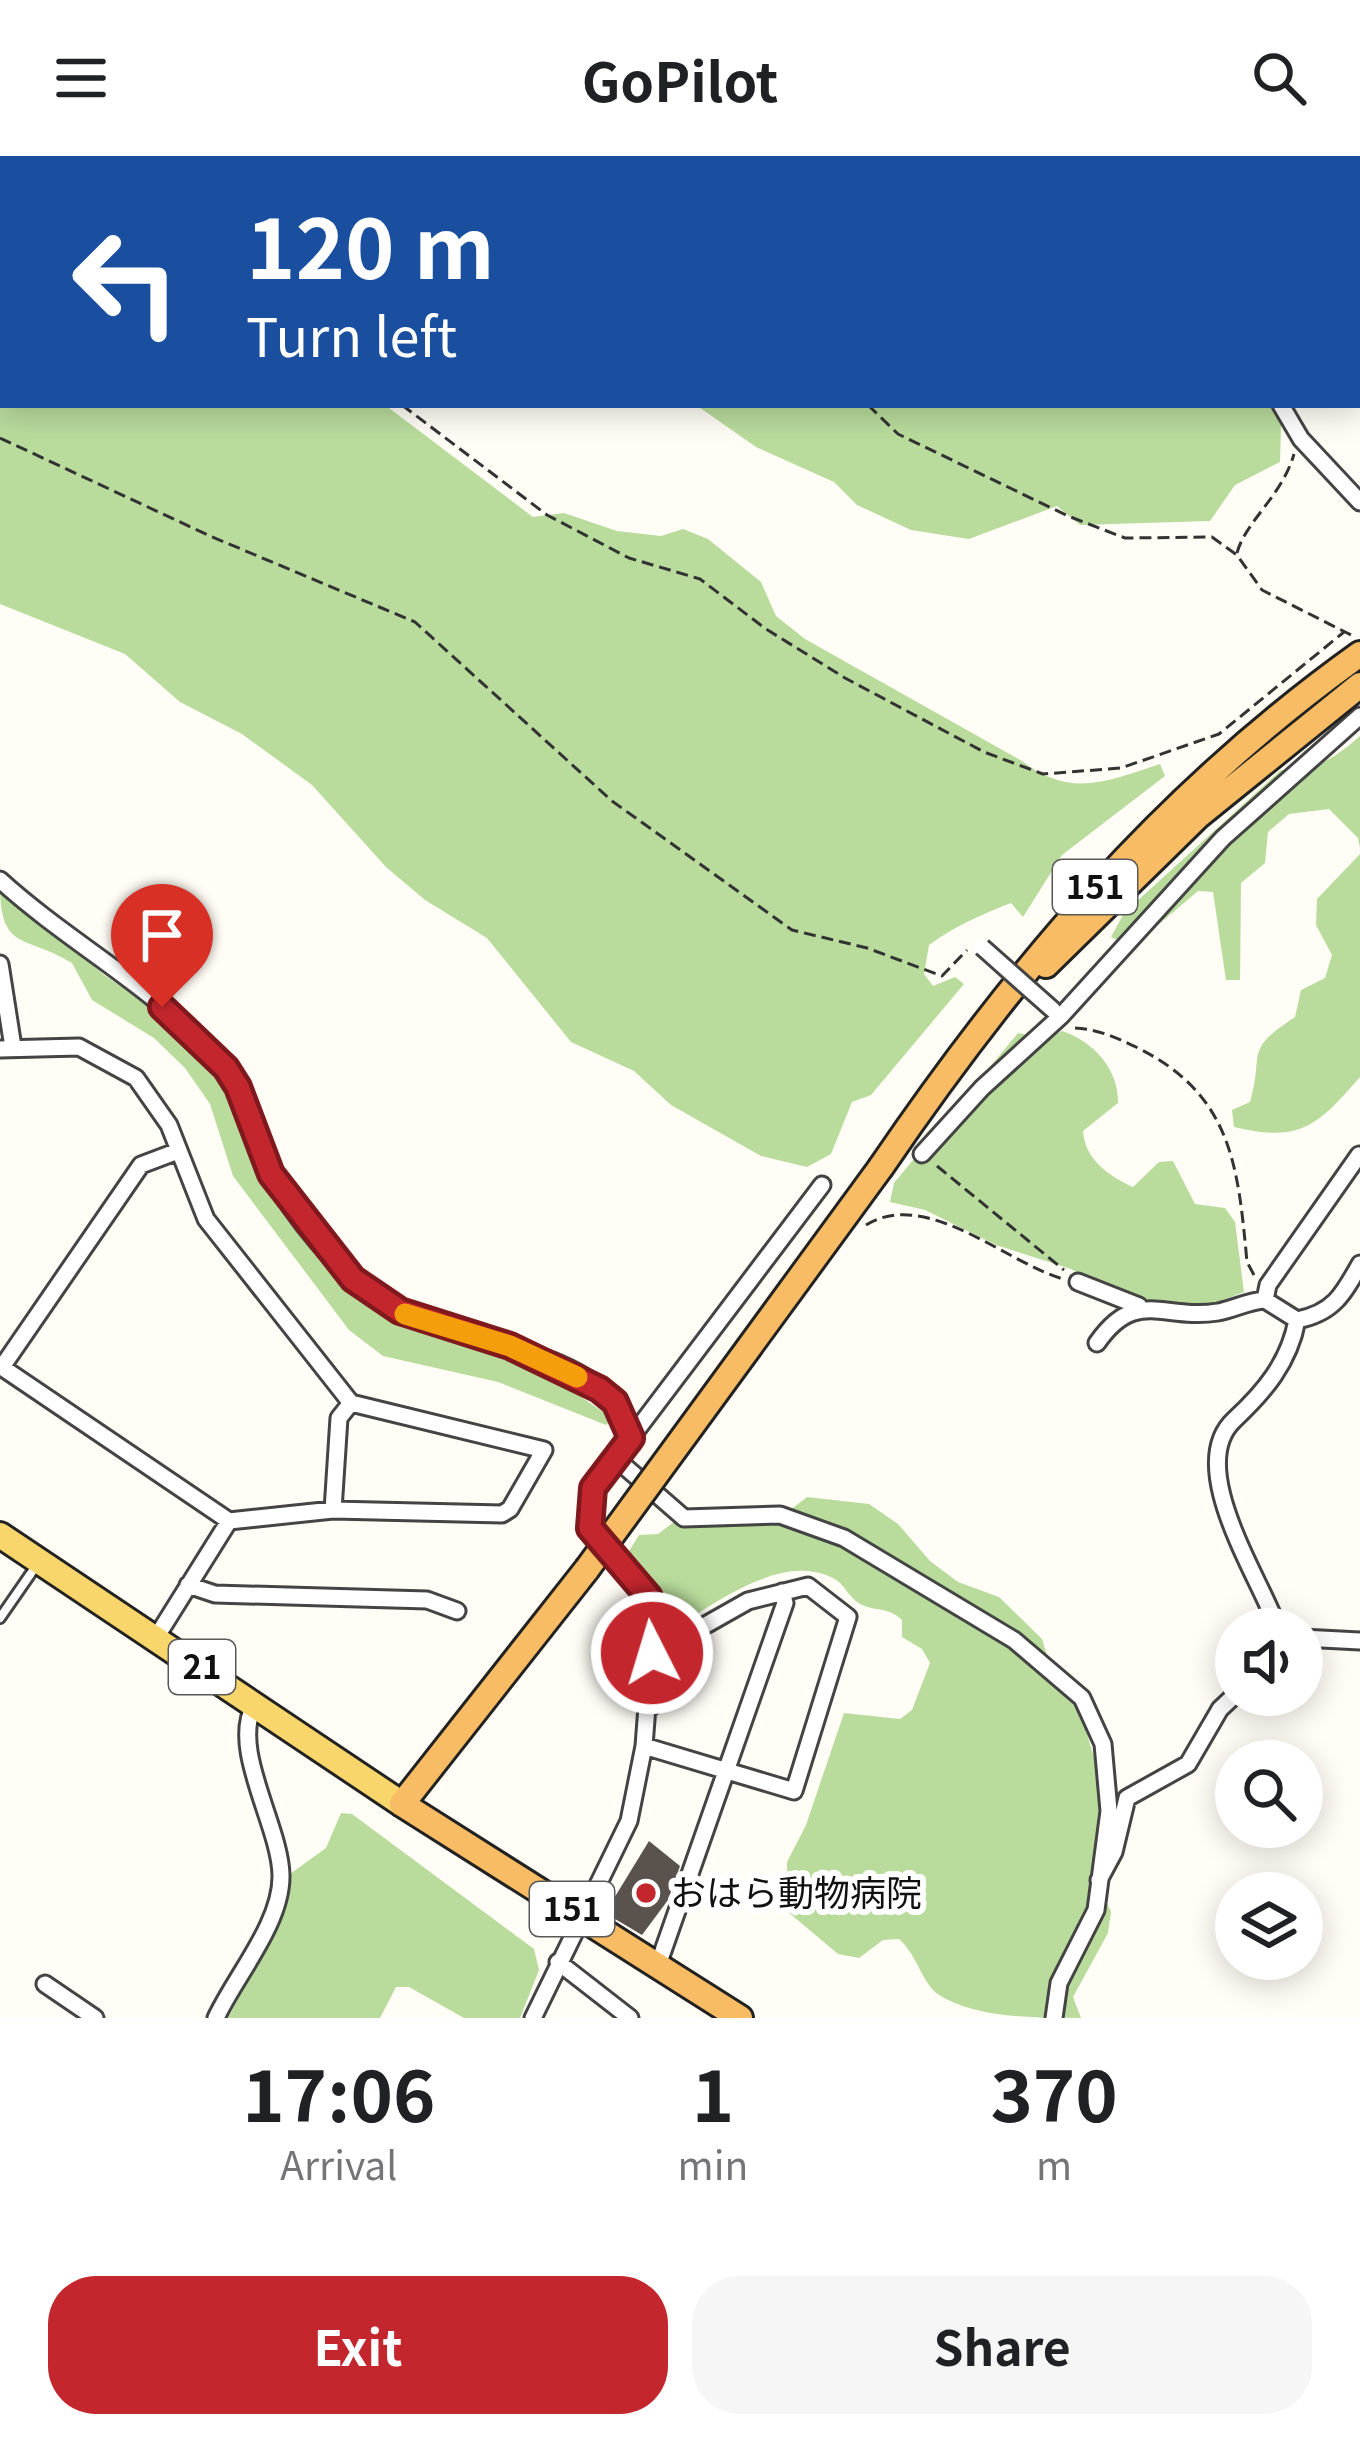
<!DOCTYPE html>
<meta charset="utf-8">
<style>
:root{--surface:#fff;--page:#f6f6f6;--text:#202124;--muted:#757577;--accent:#c4262e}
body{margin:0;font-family:Georgia,"Noto Sans JP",serif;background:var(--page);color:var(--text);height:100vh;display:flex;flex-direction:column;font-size:45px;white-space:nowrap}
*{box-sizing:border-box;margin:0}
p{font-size:39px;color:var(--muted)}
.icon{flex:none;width:66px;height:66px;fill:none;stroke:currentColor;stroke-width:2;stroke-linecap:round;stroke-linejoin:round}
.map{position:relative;height:1862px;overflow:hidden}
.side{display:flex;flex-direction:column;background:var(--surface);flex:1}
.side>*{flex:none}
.banner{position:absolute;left:0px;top:0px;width:1362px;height:252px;box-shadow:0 6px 30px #0003;background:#1a4fa0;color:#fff;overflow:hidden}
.fabs{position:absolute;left:1215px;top:1452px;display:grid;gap:24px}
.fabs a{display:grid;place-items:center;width:108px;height:108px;border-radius:50%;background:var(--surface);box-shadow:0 6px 30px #0003;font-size:60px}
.pin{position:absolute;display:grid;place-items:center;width:102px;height:102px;color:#fff;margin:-123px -51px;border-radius:50% 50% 50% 0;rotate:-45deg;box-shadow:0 0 12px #0007}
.pin .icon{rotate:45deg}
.me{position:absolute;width:132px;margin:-66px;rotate:355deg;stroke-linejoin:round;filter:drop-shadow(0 0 9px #0008)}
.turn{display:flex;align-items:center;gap:42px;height:252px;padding:0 48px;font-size:54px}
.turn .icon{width:156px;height:156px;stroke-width:2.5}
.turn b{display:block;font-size:84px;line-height:102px}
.eta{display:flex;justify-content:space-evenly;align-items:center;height:204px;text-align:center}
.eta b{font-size:72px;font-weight:700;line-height:84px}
.primary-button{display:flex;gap:24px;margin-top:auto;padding:24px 48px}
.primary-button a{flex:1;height:138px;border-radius:48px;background:var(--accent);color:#fff;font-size:48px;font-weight:700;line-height:138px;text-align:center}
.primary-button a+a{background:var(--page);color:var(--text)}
header{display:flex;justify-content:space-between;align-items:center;height:156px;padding:0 48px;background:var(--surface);font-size:54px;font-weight:700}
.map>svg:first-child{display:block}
</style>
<header><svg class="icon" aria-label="menu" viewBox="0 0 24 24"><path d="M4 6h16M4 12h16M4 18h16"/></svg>GoPilot<svg class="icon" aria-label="search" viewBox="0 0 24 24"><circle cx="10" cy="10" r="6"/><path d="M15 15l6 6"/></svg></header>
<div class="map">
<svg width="1360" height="1862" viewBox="0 0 1360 1862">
<rect width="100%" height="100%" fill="#fffdf5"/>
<path fill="#b9dc9c" d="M0,0h1002l3,3h-1002v246h382l148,112 31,-4 53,18 44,5 22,-7 25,10 53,43 15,34 29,23 217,122c48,37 84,21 138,3l5,12 -103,79 -39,62 -12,-14c-29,11 -58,24 -82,42l-5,29 9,12 22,-9 9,7 -93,111 -19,7 -21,52 -24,13 -46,-11 -90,-51 -37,-34 -63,-29 -84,-104 -62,-38 -39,-33 -74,-82 -70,-51 -62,-32 -55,-48 -125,-50z
M696,249h574l11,20 -1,37 -45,23 -25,36 -130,4 -23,-19 -88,33 -58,-9 -54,-25 -23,-23 -78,-35z
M1360,580v112l-2,-10 -29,-29 -40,5 -21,18 -3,31 -24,20 -1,97h-14l-13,-88 -15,-1 -66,56 -21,-10 13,-24 157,-143c34,1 54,-12 79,-34z
M1360,698v223c-43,49 -59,66 -126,50l-2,-17 18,-8c15,-51 -8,-50 45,-85l6,-27 24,-12 7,-23 -16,-30 1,-26z
M0,728l104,91 60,40 49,53 21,34 35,92 25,22 59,80 40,26 148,47 72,50 -7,6 -108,-43 -115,-26 -34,-26 -116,-154 -23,-72 -25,-36 -31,-30 -62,-38 -20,-37c-48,-29 -72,-11 -72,-79z
M1062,875c31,10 57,38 56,72l-35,28c2,29 26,45 50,56l26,-25 14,-1 22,43 30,4 10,14 9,70 -36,14 -88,-9 -49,-28 -75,-24 -71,-35 -35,-8 4,-19 124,-150 28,6z
M807,1341l62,7 29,20 32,37 28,21 41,15 43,42 7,22 31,50 23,76 -11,81 19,44 -3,21 -35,64 8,21c-49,0 -108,0 -145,-25 -16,-15 -19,-38 -37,-54l-16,1 -24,18 -21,-4 -51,-43v-49l19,-37 38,-112 56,6 12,-9 18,-47 -8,-14 -20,-12v-17c-15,-14 -26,-8 -42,-16 -11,-6 -16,-21 -27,-26 -54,-27 -120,29 -164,52l-8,-36 -32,-43 10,-16 19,-1 16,-12 106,-4z
M341,1657l11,1 182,135 5,21 -19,48h-56l-55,-31h-13l-16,31h-152l53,-101 9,-43 36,-26z"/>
<path fill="#5a524d" d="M649,1685l31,25 -12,34 -26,35 -37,-22z"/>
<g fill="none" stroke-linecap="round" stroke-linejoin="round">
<defs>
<path id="service" d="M0,1462l36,-52"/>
<path id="minor" d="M1023,0l2,3
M1281,249l20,34 59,63
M0,724c67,61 150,105 212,172 33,36 38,80 59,122 22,43 67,97 107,124 64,44 192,45 239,107 7,10 7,23 14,33
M0,808l13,83
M0,893l79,-2 57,31 33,47 37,94 145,184 193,47 -34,59 -8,5 -169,-4 -104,11 -229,-155
M922,998l60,-66 79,-72 162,-178 137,-122
M1078,1126l61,24
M1265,1144l3,-15 91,-130
M1097,1187c39,-56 66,-22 121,-31 16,-3 30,-11 47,-12l32,20c36,-7 46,-25 63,-56
M2,1211l139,-202 37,-14
M615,1302l69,60 96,-3 64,23 170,102 68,58 21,46 6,67 -13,99 -37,73 -5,35
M333,1354l6,-92 12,-15
M188,1429l27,9 212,6 30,11
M1278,1473c-17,-50 -94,-162 -44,-209 30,-28 55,-57 63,-100
M157,1480l72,-115
M1302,1482l58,3
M644,1590l150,45 54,-174 -40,-31 -60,15 -53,30 -44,76
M1099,1724l15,-28 13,-54 61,-34 32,-55 16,-15
M558,1806l72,56
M658,1809l127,-362 -3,-11
M45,1828l50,34
M216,1862c20,-43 66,-95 65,-143 -1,-50 -52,-127 -26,-171
M533,1862l96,-197 15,-75 10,-131 -5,-18 -59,-69 3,-40 229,-303"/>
<path id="primary" d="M0,1379l402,269"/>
<path id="trunk" d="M1046,809l152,-149 162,-131
M881,1011c135,-198 283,-373 479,-513
M587,1413l-185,235 338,214"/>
</defs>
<use href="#service" stroke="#444" stroke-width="14"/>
<use href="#minor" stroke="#444" stroke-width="21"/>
<use href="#primary" stroke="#222" stroke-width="30"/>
<use href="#trunk" stroke="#222" stroke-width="30"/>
<path stroke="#333" stroke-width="3" stroke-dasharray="12 6" stroke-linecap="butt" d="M561,0l7,3
M1332,0l3,3
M1321,3l3,-3
M1359,28l1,1
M0,83l3,1
M402,249l145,110 82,43 71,21 66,50 79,49 139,74 59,22 78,-6 98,-34 125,-102
M868,249l30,29 170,82 57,22 87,-1 25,18 25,35 91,46
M0,282l210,98 205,86 197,179 180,129 75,18 75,28 25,-26
M1237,397c8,-31 45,-57 57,-99
M1075,872c23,1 42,10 63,20 94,47 100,118 109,214l7,13
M937,1010l127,104
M866,1069c60,-37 139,37 197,54"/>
<use href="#service" stroke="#fff" stroke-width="8"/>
<use href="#minor" stroke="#fff" stroke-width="15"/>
<use href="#primary" stroke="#f9d66b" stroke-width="24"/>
<use href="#trunk" stroke="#f7bc64" stroke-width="24"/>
<defs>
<path id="minor-bridge" d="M982,791l71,63"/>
<path id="trunk-bridge" d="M587,1413l294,-402"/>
</defs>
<use href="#minor-bridge" stroke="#444" stroke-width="21" stroke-linecap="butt"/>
<use href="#trunk-bridge" stroke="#222" stroke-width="30" stroke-linecap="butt"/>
<use href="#minor-bridge" stroke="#fff" stroke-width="15"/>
<use href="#trunk-bridge" stroke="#f7bc64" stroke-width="24"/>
</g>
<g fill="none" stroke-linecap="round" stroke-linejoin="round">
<defs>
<path id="route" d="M162,851l64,61 12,19 33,87 82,105 47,32 110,35 89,43 16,13 16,36 -38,50 -3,40 59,69 3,56"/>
</defs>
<use href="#route" stroke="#7f191e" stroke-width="30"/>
<use href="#route" stroke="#c4262e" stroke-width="21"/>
<path stroke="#f59e0b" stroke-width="21" d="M405,1158l105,32 67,31"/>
</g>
<circle fill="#c4262e" stroke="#fff" stroke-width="4.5" cx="646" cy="1737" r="12"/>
<g text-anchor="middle" stroke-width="12" stroke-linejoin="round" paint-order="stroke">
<g fill="#fff" stroke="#585858" stroke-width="3">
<rect x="1053" y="704" width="84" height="54" rx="9"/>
<rect x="169" y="1484" width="66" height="54" rx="9"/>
<rect x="530" y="1726" width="84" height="54" rx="9"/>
</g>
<g font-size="33" font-weight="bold" fill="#111">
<text x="1095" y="743">151</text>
<text x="202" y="1523">21</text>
<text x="572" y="1765">151</text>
</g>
<g font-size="36" fill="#111" stroke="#fff" text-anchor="start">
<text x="670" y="1750">おはら動物病院</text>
</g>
</g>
</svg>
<div class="fabs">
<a><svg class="icon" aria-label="sound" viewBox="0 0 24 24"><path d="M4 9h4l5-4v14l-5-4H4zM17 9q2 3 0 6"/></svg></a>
<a><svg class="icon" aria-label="search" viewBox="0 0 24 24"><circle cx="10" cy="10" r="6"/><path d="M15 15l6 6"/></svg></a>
<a><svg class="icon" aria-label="layers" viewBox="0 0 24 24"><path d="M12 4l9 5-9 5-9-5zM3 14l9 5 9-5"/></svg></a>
</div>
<div class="pin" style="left:162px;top:851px;background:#d93025"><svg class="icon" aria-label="arrive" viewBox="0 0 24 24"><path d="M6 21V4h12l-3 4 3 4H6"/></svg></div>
<svg class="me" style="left:652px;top:1497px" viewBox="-20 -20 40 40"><circle r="17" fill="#c4262e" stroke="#fff" stroke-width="3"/><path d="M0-11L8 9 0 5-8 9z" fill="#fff"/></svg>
<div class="banner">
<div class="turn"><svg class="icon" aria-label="left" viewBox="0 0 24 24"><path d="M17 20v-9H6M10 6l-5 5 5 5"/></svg><div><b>120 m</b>Turn left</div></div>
</div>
</div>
<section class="side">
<div class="eta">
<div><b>17:06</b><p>Arrival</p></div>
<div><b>1</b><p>min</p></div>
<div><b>370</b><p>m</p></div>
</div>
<div class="primary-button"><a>Exit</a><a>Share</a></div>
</section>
